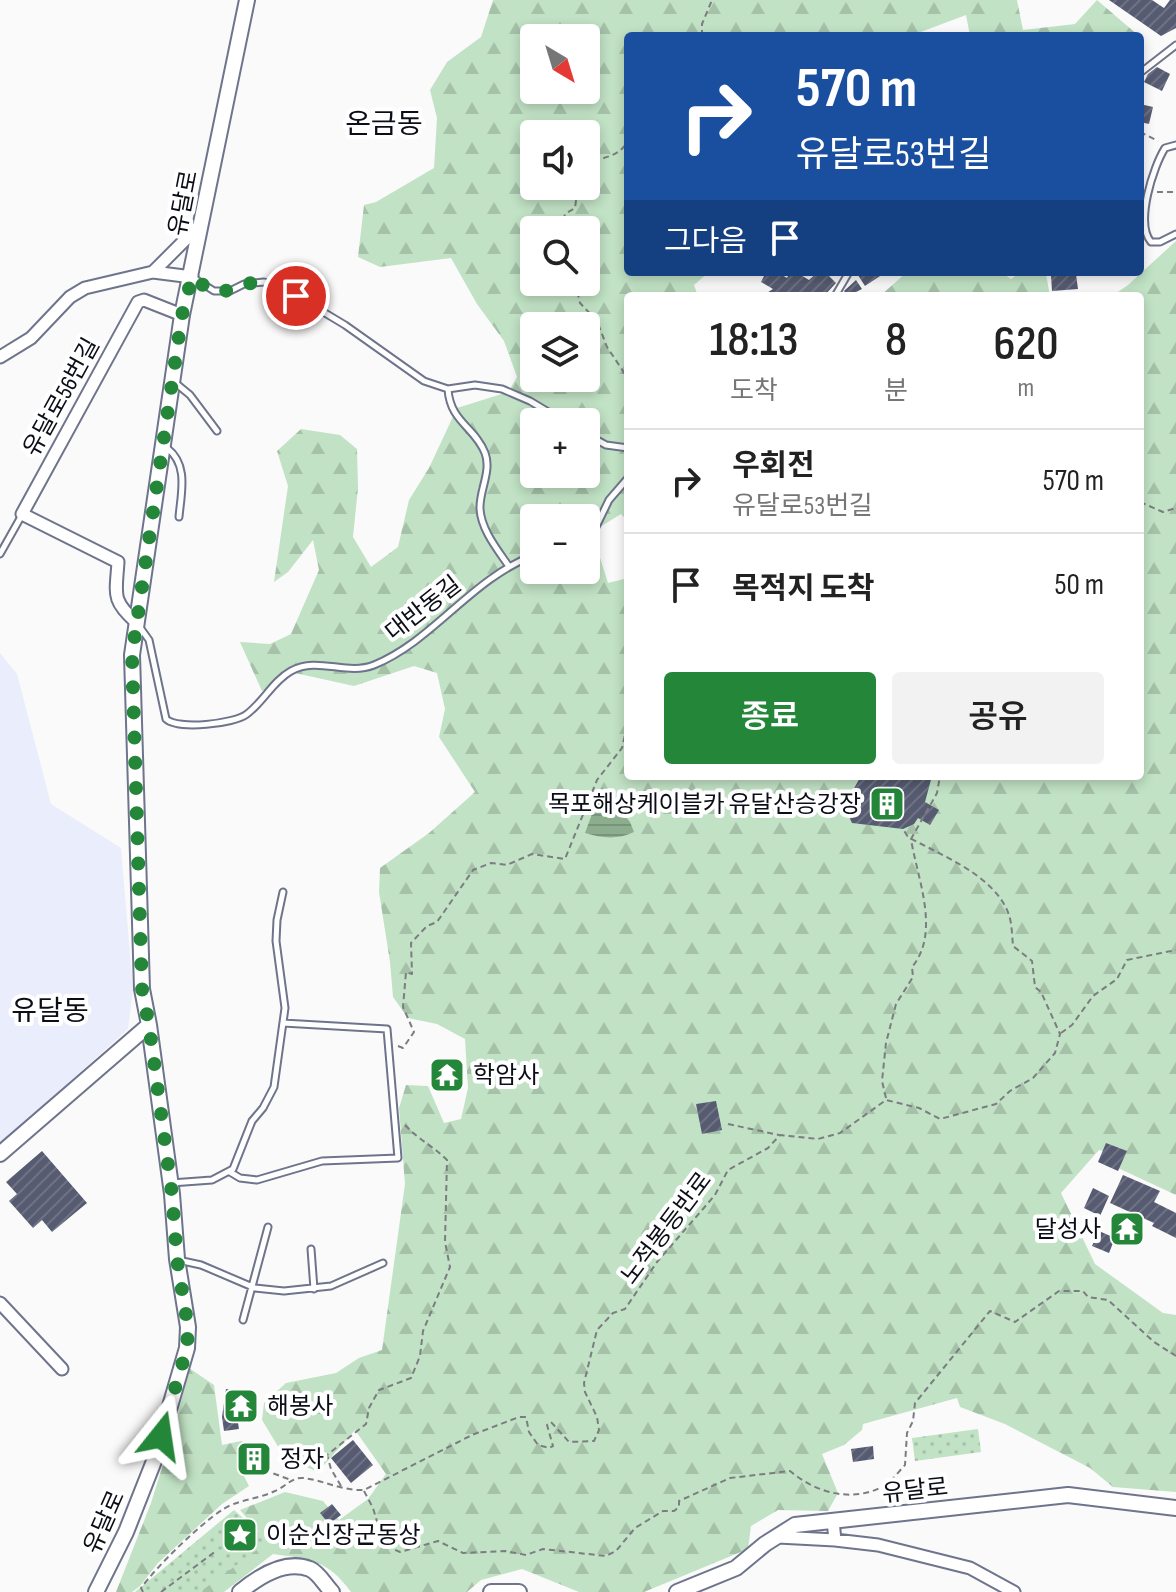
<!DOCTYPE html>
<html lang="ko">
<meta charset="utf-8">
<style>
:root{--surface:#fff;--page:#f2f2f2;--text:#222;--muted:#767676;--line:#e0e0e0;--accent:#248639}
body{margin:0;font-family:"Sofia Sans Condensed","Noto Sans KR",sans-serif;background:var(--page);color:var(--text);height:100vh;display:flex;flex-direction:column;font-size:30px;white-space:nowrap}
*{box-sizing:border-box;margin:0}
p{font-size:26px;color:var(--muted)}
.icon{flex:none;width:44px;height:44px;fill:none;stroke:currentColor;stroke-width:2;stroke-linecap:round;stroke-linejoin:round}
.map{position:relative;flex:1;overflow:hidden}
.side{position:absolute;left:624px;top:292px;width:520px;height:488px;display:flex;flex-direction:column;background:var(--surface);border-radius:8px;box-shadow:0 4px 12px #0003}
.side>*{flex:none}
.guide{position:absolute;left:624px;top:32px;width:520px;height:244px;border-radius:8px;box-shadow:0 4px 12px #0003;background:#1a4fa0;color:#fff;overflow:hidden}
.needle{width:52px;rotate:142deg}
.buttons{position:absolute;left:520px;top:24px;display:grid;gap:16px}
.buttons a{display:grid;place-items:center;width:80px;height:80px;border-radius:8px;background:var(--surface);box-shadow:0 4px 12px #0003;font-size:40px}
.pin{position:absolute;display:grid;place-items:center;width:68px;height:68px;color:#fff;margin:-34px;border:4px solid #fff;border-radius:50%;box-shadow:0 2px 8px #0007}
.me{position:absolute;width:88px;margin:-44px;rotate:15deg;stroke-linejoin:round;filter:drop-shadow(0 0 6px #0008)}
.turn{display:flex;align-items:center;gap:28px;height:168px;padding:0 40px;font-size:36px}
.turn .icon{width:104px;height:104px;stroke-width:2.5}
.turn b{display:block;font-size:56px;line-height:68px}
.then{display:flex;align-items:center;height:76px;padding:0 40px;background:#0003;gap:16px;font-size:30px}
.eta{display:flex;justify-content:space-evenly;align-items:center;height:136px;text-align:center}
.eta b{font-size:48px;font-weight:600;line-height:56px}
.action{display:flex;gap:16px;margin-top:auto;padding:16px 40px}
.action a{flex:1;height:92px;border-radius:8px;background:var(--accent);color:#fff;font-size:32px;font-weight:600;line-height:92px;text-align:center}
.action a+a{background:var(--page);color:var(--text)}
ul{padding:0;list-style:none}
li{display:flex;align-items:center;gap:24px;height:104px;padding:0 40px;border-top:2px solid var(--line)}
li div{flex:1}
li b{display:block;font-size:30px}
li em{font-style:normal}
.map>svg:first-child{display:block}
</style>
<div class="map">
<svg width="1176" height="1592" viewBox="0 0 1176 1592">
<defs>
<pattern id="forest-firs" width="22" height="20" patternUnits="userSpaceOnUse" patternTransform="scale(2)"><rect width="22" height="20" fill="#c1e2c4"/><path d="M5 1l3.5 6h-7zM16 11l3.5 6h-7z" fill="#a5c1a8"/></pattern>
<pattern id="park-dots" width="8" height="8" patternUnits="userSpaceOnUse" patternTransform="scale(2)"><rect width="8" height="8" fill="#c1e2c4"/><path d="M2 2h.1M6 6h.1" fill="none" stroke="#a5c1a8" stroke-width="1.8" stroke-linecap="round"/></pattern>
<pattern id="water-rules" width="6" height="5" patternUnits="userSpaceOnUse" patternTransform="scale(2)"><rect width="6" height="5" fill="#8cae8e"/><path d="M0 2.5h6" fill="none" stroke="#78947a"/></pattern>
<pattern id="building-hatch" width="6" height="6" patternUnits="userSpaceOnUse" patternTransform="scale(2)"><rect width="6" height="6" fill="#565b71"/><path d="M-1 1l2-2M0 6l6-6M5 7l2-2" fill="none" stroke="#6e7283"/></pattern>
</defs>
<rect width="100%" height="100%" fill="#fafafa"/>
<path fill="#eaedfb" d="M0,653l17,21 34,130 70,44 12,142 -5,39 -128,115z"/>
<path fill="url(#forest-firs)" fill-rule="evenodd" d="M493,0h524l6,30 52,-6 22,-24 42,36h-169l-4,-21 -56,21h-282v236h81l-15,13 4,11h-70v226l-7,-8 -29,18 16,51 20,-5v198h512v-480h-28l16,-11 48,-44v954l-58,-27 -6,-15 -13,-3 -38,43 34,71 68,49 13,2v177l-63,-5 -23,-19 -85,-44 -45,-17 -3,-9 -94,26 -1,6 -18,15 -22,9 16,39 -10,18 -50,-1 -27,16 -3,23 -104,43h-65l-57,-23 -41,11 -14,12h-116c-23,-32 -41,-33 -78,-38l-49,38h-37l77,-54 -24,-28 45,-18 38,9 16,19 29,-21 18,-25 -31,-44 -37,42 -33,-14 -23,-38 2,-17 22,-20 50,-10 23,-15 23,-8 23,-166 -6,-76 7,-23 22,1 16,37 17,-4 7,-31 -3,-49 -28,-15 -29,-6 -15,-21 -3,-35 -11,-70 1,-24 49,-35 46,-41 -36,-55 6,-28 -8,-36 -23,-7 -60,20 -59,-13 -33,18 -22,-49 30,2 21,-10 28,-64 -6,-30 -25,32 -14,10 14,-96 -11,-35 24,-22 39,6 17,14 1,39 -5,49 18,30 27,-20 11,-47 20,-32 28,-60 51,-16 9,-15 -13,-36 -27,-37 -26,-46 -71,9 -22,-10 6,-52 12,-3 58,-34 3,-50 -7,-28 17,-28 34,-25zM534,38h52v52h-52zM534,134h52v52h-52zM534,230h52v52h-52zM534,326h52v52h-52zM534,422h52v52h-52zM534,518h52v52h-52z
M907,272h94l10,7 10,-7h22l3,2 4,22h-170z
M189,1368l25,17 8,60 19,-4 15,6 -12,29 5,10 -27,18 -64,59 -18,23 -8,6h-16l35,-89 25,-80z"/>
<path fill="url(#park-dots)" d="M978,1429l3,23 -66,9 -3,-23z
M234,1510l35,31 -69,51h-65z"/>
<path fill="url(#water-rules)" d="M602,787l28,35 4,10c-17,8 -32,6 -49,1z"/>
<path fill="url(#building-hatch)" d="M1109,0h43l12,8 6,-8h6v28l-15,8z
M1157,67l13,7 -8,17 -18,-9 4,-8z
M1140,104l13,3 -4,17 -9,-2z
M766,272h11l10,6 3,-6h6l13,8 9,-8h7l11,11 -12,13h-62l11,-7 -12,-7z
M856,272h30l-21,14z
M1076,274l2,15 -26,2 -1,-15z
M856,280l6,9 -14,7 -4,-5z
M861,776h71l-7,26 14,8 -9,15 -12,-7 -4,6 -11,5 -51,-6 -8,-17z
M716,1101l6,29 -20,4 -6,-30z
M1106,1143l21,8 -9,20 -20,-9z
M42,1151l45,52 -35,29 -10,-12 -9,8 -24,-27 8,-7 -11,-12z
M1123,1175l37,16 -6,11 22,11v25l-24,-12 2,-3 -44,-20z
M1093,1188l16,8 -9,20 -16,-8z
M1099,1231l16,7 -6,15 -17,-7z
M226,1389l29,5 -3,18 -16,-2 3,19 -15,2 -2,-14z
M353,1440l20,25 -22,18 -20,-25z
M873,1446l1,13 -21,3 -2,-13z
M249,1450l15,6 -5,12 -15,-6z
M332,1504l9,11 -12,9 -9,-11z"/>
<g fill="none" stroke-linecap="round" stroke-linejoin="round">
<defs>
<path id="service" d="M1140,73l36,-28
M1176,145l-11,3c-12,19 -30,75 -14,94h9l16,-8
M192,277l22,14h16l14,-7 20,-2 16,4 65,39 79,56 24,8 27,-4 27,4 28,12 35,21
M835,296l14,-24
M173,381l17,14 27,36
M448,389c2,33 27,38 37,64 7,18 -6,38 -5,56 1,20 17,40 28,56
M586,434l20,11 22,3
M167,448c22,17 14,45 12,69
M586,535l8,-4 15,-31 19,-22
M0,554l22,-39
M139,626l10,14 17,79c12,11 68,5 81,-5 17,-13 26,-33 44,-43 27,-15 55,5 83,-6 59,-24 97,-86 160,-110
M230,1172l10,6 17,2 65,-19 76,-3 -11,-129 -104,-6
M171,1183l41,-3 21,-11 19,-48 11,-13 11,-21 11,-79 -9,-67 1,-21 6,-28
M311,1249l3,40
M178,1260l23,5 54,23 29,3 47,-5 52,-23
M243,1320l25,-93"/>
<path id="minor" d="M153,272l47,-47
M0,357l31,-19 39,-41 15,-9 68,-16 39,5
M136,622c-25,-22 -20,-28 -18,-60l-96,-48 116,-212 6,-2 38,15
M0,1303l62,66
M833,1521l2,19 43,5 92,23 44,24
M778,1537l57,3"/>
<path id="tertiary" d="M0,1154l149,-129
M96,1592l30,-60 28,-71 33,-113 1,-21 -11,-68 -5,-65 -23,-169 -7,-36 -10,-334 50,-340 65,-315
M240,1592c18,-15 45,-33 70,-23 9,4 15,16 22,23
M491,1592h28
M677,1592l59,-24 29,-24 30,-19 273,-30 108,13"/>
</defs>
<use href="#service" stroke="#6e748b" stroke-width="9"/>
<use href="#minor" stroke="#6e748b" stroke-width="15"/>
<use href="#tertiary" stroke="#6e748b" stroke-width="18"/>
<path stroke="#7c7d82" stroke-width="2" stroke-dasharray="6 4" stroke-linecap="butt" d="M702,36v-12l10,-24
M1140,132l18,9
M586,181l11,-21c14,-4 23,-6 31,-19
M1157,192h19
M561,230l4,-16 10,-6 3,-22
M575,282l5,21 17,18 10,26 16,24 5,16
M1140,502l23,10 13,-4
M1061,1033l11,-8 21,-29 24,-17 10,-19 49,-10
M398,1046l5,2 11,-16 -11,-25 3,-35 6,2 -1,-31 16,-17 10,-4 36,-52 18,-7 16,2 25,-11 33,5 32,-79 25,-32 6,-26
M886,1098l-4,-17 4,-38 10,-39 17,-27 -1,-10c29,-35 5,-89 -1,-128l26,-46 3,-17
M728,1124l51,11
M264,1470l27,10
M341,1486l-10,-17 -4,-14 39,-31 3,-16 10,-18 32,-12 9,-22 3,-25 27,-64 -5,-25 2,-82c-14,-14 -28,-20 -42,-35
M364,1491l9,17 11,37 16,7 38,-11 25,12 42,-2 21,4 17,-6 63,7 10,-5 19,-23 28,-17h11l5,-4v-6l51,-23 60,-7c25,21 60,32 92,16 9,-4 16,-15 23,-22l2,-32 6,-12 2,-18 75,-92 25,11 44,-31h24l5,6 20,3 46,42 22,14
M143,1592l-2,-4c17,-23 58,-63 81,-78 14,-10 37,-11 53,-19 10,-4 17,-14 28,-13 20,2 39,13 61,12l108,-55 47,-18h7l3,15 9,13 11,3 4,-2 -6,-21 4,-3 18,20 25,-1 5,-11 -2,-13 -12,-25 -1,-9 13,-53 16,-17 12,-4 32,-47 58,-67 13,-25 40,-22 12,-13 38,4 22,-6 46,-33 33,8 21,11 56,-15 14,-13 23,-13 22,-25 5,-19 -19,-42 -6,-5 -3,-26 -19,-15c-1,-10 -1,-22 -4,-31 -14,-40 -67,-59 -101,-78l-5,-8
M161,1592l55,-41"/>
<use href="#service" stroke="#fff" stroke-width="5"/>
<use href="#minor" stroke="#fff" stroke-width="11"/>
<use href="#tertiary" stroke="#fff" stroke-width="14"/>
</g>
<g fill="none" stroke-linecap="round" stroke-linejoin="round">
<path stroke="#248639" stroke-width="14" stroke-dasharray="0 25.2" d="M161,1436l26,-88 1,-21 -11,-68 -5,-65 -23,-169 -7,-36 -10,-334 50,-340 10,-38c6,4 15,12 22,14 9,2 18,-2 26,-5 21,-8 38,-1 56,10"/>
</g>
<defs>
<symbol id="building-square" viewBox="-11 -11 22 22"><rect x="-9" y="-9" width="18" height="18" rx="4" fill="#248639" stroke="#fff"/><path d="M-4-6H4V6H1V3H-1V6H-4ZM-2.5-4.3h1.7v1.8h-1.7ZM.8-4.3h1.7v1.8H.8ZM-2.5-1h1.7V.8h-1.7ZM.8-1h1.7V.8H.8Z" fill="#fff"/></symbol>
<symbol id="temple-square" viewBox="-11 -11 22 22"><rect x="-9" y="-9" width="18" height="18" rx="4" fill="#248639" stroke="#fff"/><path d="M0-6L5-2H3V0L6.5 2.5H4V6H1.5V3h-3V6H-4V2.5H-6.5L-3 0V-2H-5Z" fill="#fff"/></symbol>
<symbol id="sight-square" viewBox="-11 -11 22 22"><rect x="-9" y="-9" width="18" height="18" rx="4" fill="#248639" stroke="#fff"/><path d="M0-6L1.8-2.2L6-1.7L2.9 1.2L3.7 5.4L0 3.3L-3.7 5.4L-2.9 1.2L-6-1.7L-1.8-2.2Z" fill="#fff"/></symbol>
</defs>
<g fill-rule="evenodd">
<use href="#building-square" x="867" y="784" width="40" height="40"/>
<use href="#temple-square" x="427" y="1055" width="40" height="40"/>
<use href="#temple-square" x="1107" y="1209" width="40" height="40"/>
<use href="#temple-square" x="221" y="1386" width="40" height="40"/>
<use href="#building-square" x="234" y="1439" width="40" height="40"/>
<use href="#sight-square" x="220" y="1515" width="40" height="40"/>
</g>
<g text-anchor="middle" stroke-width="8" stroke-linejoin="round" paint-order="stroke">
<g font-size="24" fill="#0c0e17" stroke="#fff">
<text transform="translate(183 203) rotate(-79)" y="8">유달로</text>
<text transform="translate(61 397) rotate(-61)" y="8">유달로56번길</text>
<text transform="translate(423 608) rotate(-38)" y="8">대반동길</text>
<text transform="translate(666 1228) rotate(-53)" y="8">노적봉등반로</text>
<text transform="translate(915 1490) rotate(-6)" y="8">유달로</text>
<text transform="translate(104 1522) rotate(-66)" y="8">유달로</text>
</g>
<g font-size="24" fill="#0c0e17" stroke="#fff" text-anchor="start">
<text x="861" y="812" text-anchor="end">목포해상케이블카 유달산승강장</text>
<text x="473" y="1083">학암사</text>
<text x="1101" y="1237" text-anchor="end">달성사</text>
<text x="267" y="1414">해봉사</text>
<text x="280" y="1467">정자</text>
<text x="266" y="1543">이순신장군동상</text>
</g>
<g font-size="28" fill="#0c0e17" stroke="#fff">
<text x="384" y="133">온금동</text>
<text x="50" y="1020">유달동</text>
</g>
</g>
</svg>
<div class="buttons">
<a><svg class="needle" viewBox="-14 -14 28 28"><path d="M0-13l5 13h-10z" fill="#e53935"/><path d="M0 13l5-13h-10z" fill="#767676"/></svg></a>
<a><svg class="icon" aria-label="sound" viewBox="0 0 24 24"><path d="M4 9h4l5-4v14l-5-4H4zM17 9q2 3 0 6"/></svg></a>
<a><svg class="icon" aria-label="search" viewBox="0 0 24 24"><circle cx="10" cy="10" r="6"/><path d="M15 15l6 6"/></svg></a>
<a><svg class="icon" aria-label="layers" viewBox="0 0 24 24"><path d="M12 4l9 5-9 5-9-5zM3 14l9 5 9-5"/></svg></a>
<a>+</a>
<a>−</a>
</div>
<div class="pin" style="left:296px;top:296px;background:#d93025"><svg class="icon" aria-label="arrive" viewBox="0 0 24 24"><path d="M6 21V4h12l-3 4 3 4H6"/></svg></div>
<svg class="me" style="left:161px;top:1436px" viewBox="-20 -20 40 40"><path d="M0-17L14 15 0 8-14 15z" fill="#248639" stroke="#fff" stroke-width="4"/></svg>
<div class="guide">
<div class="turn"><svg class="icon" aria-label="right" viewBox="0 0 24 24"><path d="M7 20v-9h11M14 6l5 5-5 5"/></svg><div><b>570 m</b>유달로53번길</div></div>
<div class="then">그다음<svg class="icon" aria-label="arrive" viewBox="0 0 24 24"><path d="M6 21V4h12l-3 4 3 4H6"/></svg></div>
</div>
<section class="side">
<div class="eta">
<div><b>18:13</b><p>도착</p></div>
<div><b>8</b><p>분</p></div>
<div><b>620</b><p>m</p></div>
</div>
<ul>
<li><svg class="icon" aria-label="right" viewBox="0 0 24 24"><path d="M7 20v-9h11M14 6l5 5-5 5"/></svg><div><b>우회전</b><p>유달로53번길</p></div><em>570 m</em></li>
<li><svg class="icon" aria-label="arrive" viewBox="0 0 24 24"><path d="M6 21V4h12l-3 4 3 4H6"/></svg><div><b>목적지 도착</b></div><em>50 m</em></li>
</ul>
<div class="action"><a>종료</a><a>공유</a></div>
</section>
</div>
